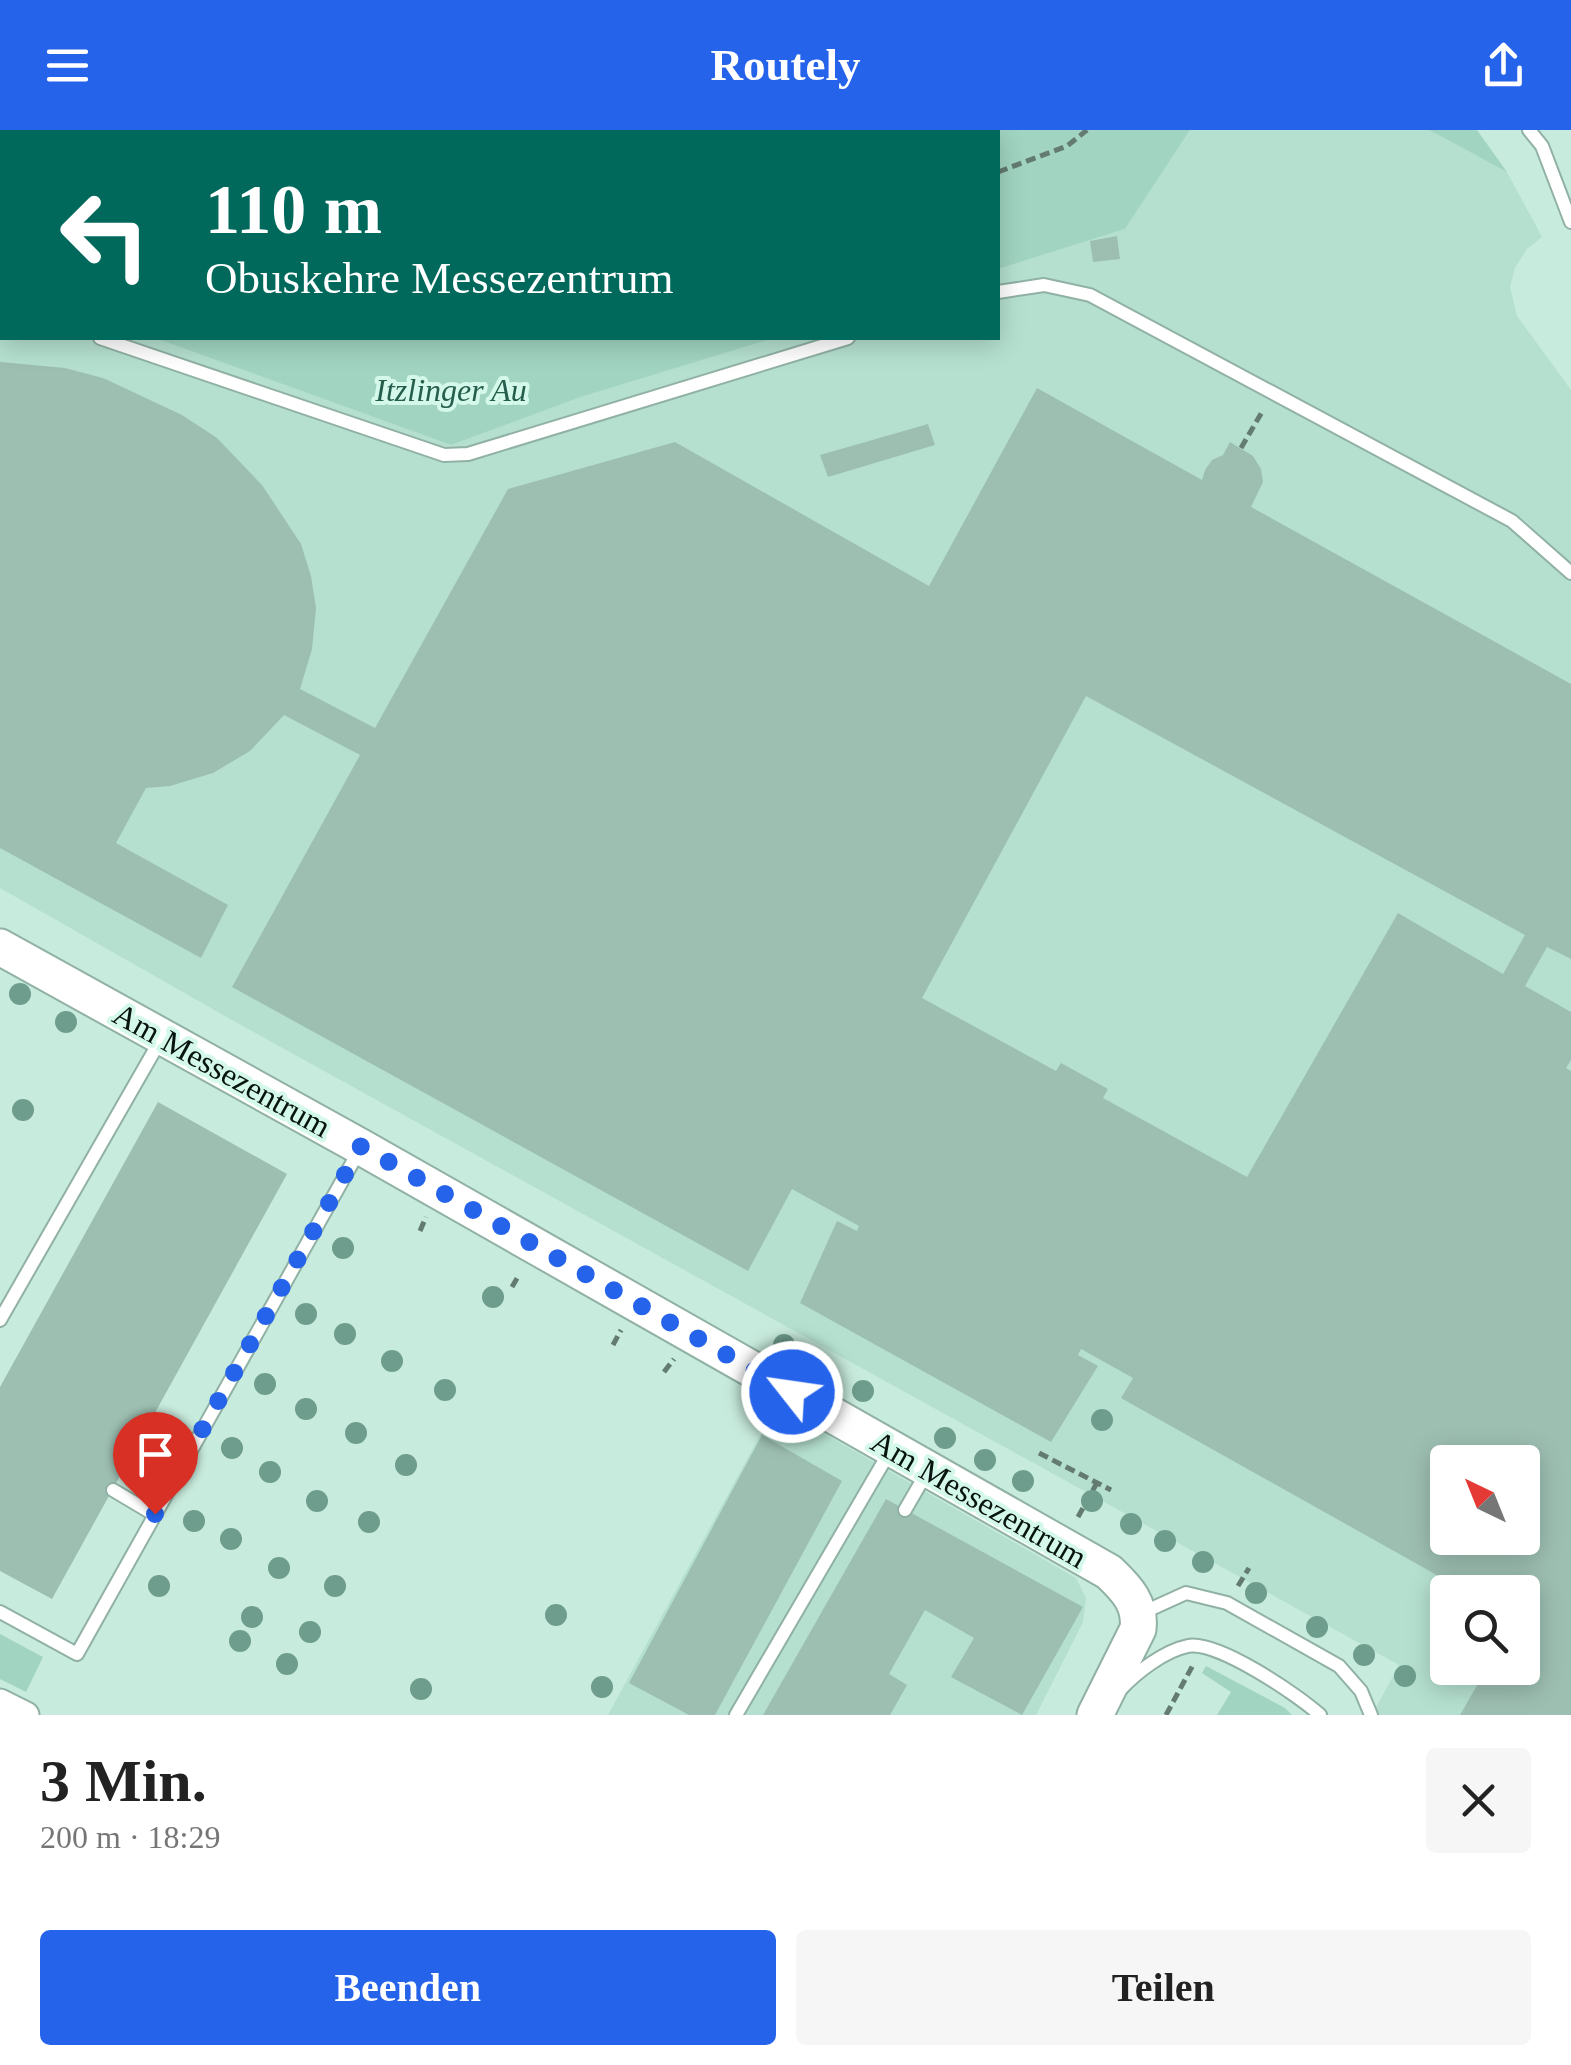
<!DOCTYPE html>
<html lang="de">
<meta charset="utf-8">
<style>
:root{--surface:#fff;--page:#f6f6f6;--text:#222;--muted:#767676;--accent:#2563eb}
body{margin:0;font-family:"Times New Roman",serif;background:var(--page);color:var(--text);height:100vh;display:flex;flex-direction:column;font-size:38px;white-space:nowrap}
*{box-sizing:border-box;margin:0}
p{font-size:32px;color:var(--muted)}
.icon{flex:none;width:55px;height:55px;fill:none;stroke:currentColor;stroke-width:2;stroke-linecap:round;stroke-linejoin:round}
.map{position:relative;height:1585px;overflow:hidden}
.sheet{display:flex;flex-direction:column;background:var(--surface);flex:1}
.sheet>*{flex:none}
.top-card{position:absolute;left:0px;top:0px;width:1000px;height:210px;box-shadow:0 5px 25px #0003;background:#00695c;color:#fff;overflow:hidden}
.needle{width:65px;rotate:317deg}
.controls{position:absolute;left:1430px;top:1315px;display:grid;gap:20px}
.controls a{display:grid;place-items:center;width:110px;height:110px;border-radius:10px;background:var(--surface);box-shadow:0 5px 25px #0003;font-size:50px}
.pin{position:absolute;display:grid;place-items:center;width:85px;height:85px;color:#fff;margin:-102px -42px;border-radius:50% 50% 50% 0;rotate:-45deg;box-shadow:0 0 10px #0007}
.pin .icon{rotate:45deg}
.me{position:absolute;width:110px;margin:-55px;rotate:300deg;stroke-linejoin:round;filter:drop-shadow(0 0 8px #0008)}
.turn{display:flex;align-items:center;gap:35px;height:210px;padding:0 40px;font-size:45px}
.turn .icon{width:130px;height:130px;stroke-width:2.5}
.turn b{display:block;font-size:70px;line-height:85px}
.round{display:grid;place-items:center;flex:none;width:105px;height:105px;border-radius:10px;background:var(--page)}
.headline{display:flex;align-items:center;justify-content:space-between;height:170px;padding:0 40px}
h1{font-size:60px;font-weight:600;line-height:75px}
.primary-button{display:flex;gap:20px;margin-top:auto;padding:20px 40px}
.primary-button a{flex:1;height:115px;border-radius:10px;background:var(--accent);color:#fff;font-size:40px;font-weight:600;line-height:115px;text-align:center}
.primary-button a+a{background:var(--page);color:var(--text)}
header{display:flex;justify-content:space-between;align-items:center;height:130px;padding:0 40px;background:var(--accent);color:#fff;font-size:45px;font-weight:600}
.map>svg:first-child{display:block}
</style>
<header><svg class="icon" aria-label="menu" viewBox="0 0 24 24"><path d="M4 6h16M4 12h16M4 18h16"/></svg>Routely<svg class="icon" aria-label="share" viewBox="0 0 24 24"><path d="M12 15V3M7 8l5-5 5 5M5 13v7h14v-7"/></svg></header>
<div class="map">
<svg width="1571" height="1585" viewBox="0 0 1571 1585">
<rect width="100%" height="100%" fill="#c7ebdc"/>
<path fill="#b5e0cf" fill-rule="evenodd" d="M1190,0h239l78,42 35,65 -15,12 -12,19 -5,19 7,29 54,74v1325h-199l27,-50 -1167,-645 -232,-132v-585l2,35h153l296,107 130,-48 193,-59h224v-69l127,-40zM1448,1332h74v76h-74zM1448,1462h74v76h-74z
M776,1276l300,172 10,20 -3,24 -47,93h-428z"/>
<path fill="#a1d5c1" d="M0,0h1190l-65,99 -127,40v-137h-996l-2,171z
M1429,0h48l30,42z
M155,208h619l-193,59 -130,48z
M0,1504l43,23 -17,35 -26,-13z
M1206,1536l79,42 7,7h-75l14,-23 -29,-19z"/>
<path fill="#9dbfb2" fill-rule="evenodd" d="M1117,106l3,23 -27,3 -3,-21z
M0,232l65,6 38,10 79,37 35,23 45,47 39,59 10,32 5,32 -4,41 -12,40 75,39 133,-239 167,-47 254,144 108,-198 165,92 3,-10 7,-10 11,-5 7,-13 23,14 8,13 2,13 -12,25 320,177v275l-24,-12 -22,39 46,26v48l-5,8 5,3v644h-111l27,-47h35v-76h-55l-346,-194 12,-20 -52,-29 -3,6 20,11 -47,76 -251,-139 37,-82 20,10 2,-5 -67,-37 -44,82 -516,-284 128,-232 -76,-40 -34,36 -37,22 -43,13 -24,2 -30,55 112,62 -27,53 -201,-110zM1086,566l439,239 -22,39 -105,-61 -151,264 -144,-79 5,-9 -47,-26 -5,8 -134,-73zM1448,1332h74v76h-74z
M928,294l7,21 -107,32 -8,-22z
M158,972l129,72 -235,425 -52,-28v-184z
M762,1305l80,46 -127,234h-26l-60,-32z
M886,1369l197,108 -61,108 -71,-38 23,-39 -49,-28 -36,64 18,11 -17,30h-127z"/>
<g fill="none" stroke-linecap="round" stroke-linejoin="round">
<defs>
<path id="lane" d="M1529,0l13,16 29,76
M998,162l46,-7 46,10 422,226 59,52
M0,194h2
M100,208l344,117 24,-1 380,-116
M0,1190l161,-281
M113,1360l42,25
M905,1380l22,-38
M0,1482l77,42 283,-505
M1142,1483l44,-20 41,10 112,63 22,25 10,24
M1121,1559c16,-17 43,-38 67,-43 29,-6 110,49 132,69
M736,1585l154,-264"/>
<path id="street" d="M0,1572l26,13"/>
<path id="secondary" d="M0,817l361,200 748,425c18,17 32,32 29,57l-43,86"/>
</defs>
<use href="#lane" stroke="#90b1a4" stroke-width="16"/>
<use href="#street" stroke="#90b1a4" stroke-width="29"/>
<use href="#secondary" stroke="#90b1a4" stroke-width="39"/>
<path stroke="#637b71" stroke-width="5" stroke-dasharray="10 5" stroke-linecap="butt" d="M998,42l69,-26 20,-16
M0,56l2,-2
M1241,318l21,-36
M420,1101l6,-14
M512,1157l7,-12
M613,1215l8,-15
M664,1242l10,-13
M1039,1323l72,37
M1078,1387l20,-36
M1238,1456l11,-18
M1166,1585l27,-50"/>
<use href="#lane" stroke="#fff" stroke-width="12"/>
<use href="#street" stroke="#fff" stroke-width="25"/>
<use href="#secondary" stroke="#fff" stroke-width="35"/>
</g>
<g fill="#6e9d8d">
<circle cx="20" cy="864" r="11"/>
<circle cx="66" cy="892" r="11"/>
<circle cx="23" cy="980" r="11"/>
<circle cx="343" cy="1118" r="11"/>
<circle cx="493" cy="1167" r="11"/>
<circle cx="306" cy="1184" r="11"/>
<circle cx="345" cy="1204" r="11"/>
<circle cx="784" cy="1215" r="11"/>
<circle cx="392" cy="1231" r="11"/>
<circle cx="824" cy="1239" r="11"/>
<circle cx="265" cy="1254" r="11"/>
<circle cx="445" cy="1260" r="11"/>
<circle cx="863" cy="1261" r="11"/>
<circle cx="306" cy="1279" r="11"/>
<circle cx="1102" cy="1290" r="11"/>
<circle cx="356" cy="1303" r="11"/>
<circle cx="945" cy="1308" r="11"/>
<circle cx="232" cy="1318" r="11"/>
<circle cx="985" cy="1330" r="11"/>
<circle cx="406" cy="1335" r="11"/>
<circle cx="270" cy="1342" r="11"/>
<circle cx="1023" cy="1351" r="11"/>
<circle cx="317" cy="1371" r="11"/>
<circle cx="1092" cy="1371" r="11"/>
<circle cx="194" cy="1391" r="11"/>
<circle cx="369" cy="1392" r="11"/>
<circle cx="1131" cy="1394" r="11"/>
<circle cx="231" cy="1409" r="11"/>
<circle cx="1165" cy="1411" r="11"/>
<circle cx="1203" cy="1432" r="11"/>
<circle cx="279" cy="1438" r="11"/>
<circle cx="159" cy="1456" r="11"/>
<circle cx="335" cy="1456" r="11"/>
<circle cx="1256" cy="1463" r="11"/>
<circle cx="556" cy="1485" r="11"/>
<circle cx="252" cy="1487" r="11"/>
<circle cx="1317" cy="1497" r="11"/>
<circle cx="310" cy="1502" r="11"/>
<circle cx="240" cy="1511" r="11"/>
<circle cx="1364" cy="1525" r="11"/>
<circle cx="287" cy="1534" r="11"/>
<circle cx="1405" cy="1546" r="11"/>
<circle cx="602" cy="1557" r="11"/>
<circle cx="421" cy="1559" r="11"/>
</g>
<g fill="none" stroke-linecap="round" stroke-linejoin="round">
<path stroke="#2563eb" stroke-width="18" stroke-dasharray="0 32.4" d="M155,1384l206,-368 431,246"/>
</g>
<g text-anchor="middle" stroke-width="8" stroke-linejoin="round" paint-order="stroke">
<g font-size="32" font-style="italic" fill="#255e4c" stroke="#d4f8ea">
<text x="451" y="271">Itzlinger Au</text>
</g>
<g font-size="32" fill="#081410" stroke="#d4f8ea">
<text transform="translate(222 940) rotate(29)" y="11">Am Messezentrum</text>
<text transform="translate(979 1369) rotate(30)" y="11">Am Messezentrum</text>
</g>
</g>
</svg>
<div class="controls">
<a><svg class="needle" viewBox="-14 -14 28 28"><path d="M0-13l5 13h-10z" fill="#e53935"/><path d="M0 13l5-13h-10z" fill="#767676"/></svg></a>
<a><svg class="icon" aria-label="search" viewBox="0 0 24 24"><circle cx="10" cy="10" r="6"/><path d="M15 15l6 6"/></svg></a>
</div>
<div class="pin" style="left:155px;top:1384px;background:#d93025"><svg class="icon" aria-label="arrive" viewBox="0 0 24 24"><path d="M6 21V4h12l-3 4 3 4H6"/></svg></div>
<svg class="me" style="left:792px;top:1262px" viewBox="-20 -20 40 40"><circle r="17" fill="#2563eb" stroke="#fff" stroke-width="3"/><path d="M0-11L8 9 0 5-8 9z" fill="#fff"/></svg>
<div class="top-card">
<div class="turn"><svg class="icon" aria-label="left" viewBox="0 0 24 24"><path d="M17 20v-9H6M10 6l-5 5 5 5"/></svg><div><b>110 m</b>Obuskehre Messezentrum</div></div>
</div>
</div>
<section class="sheet">
<div class="headline"><div><h1>3 Min.</h1><p>200 m · 18:29</p></div><a class="round"><svg class="icon" aria-label="close" viewBox="0 0 24 24"><path d="M6 6l12 12M18 6L6 18"/></svg></a></div>
<div class="primary-button"><a>Beenden</a><a>Teilen</a></div>
</section>
